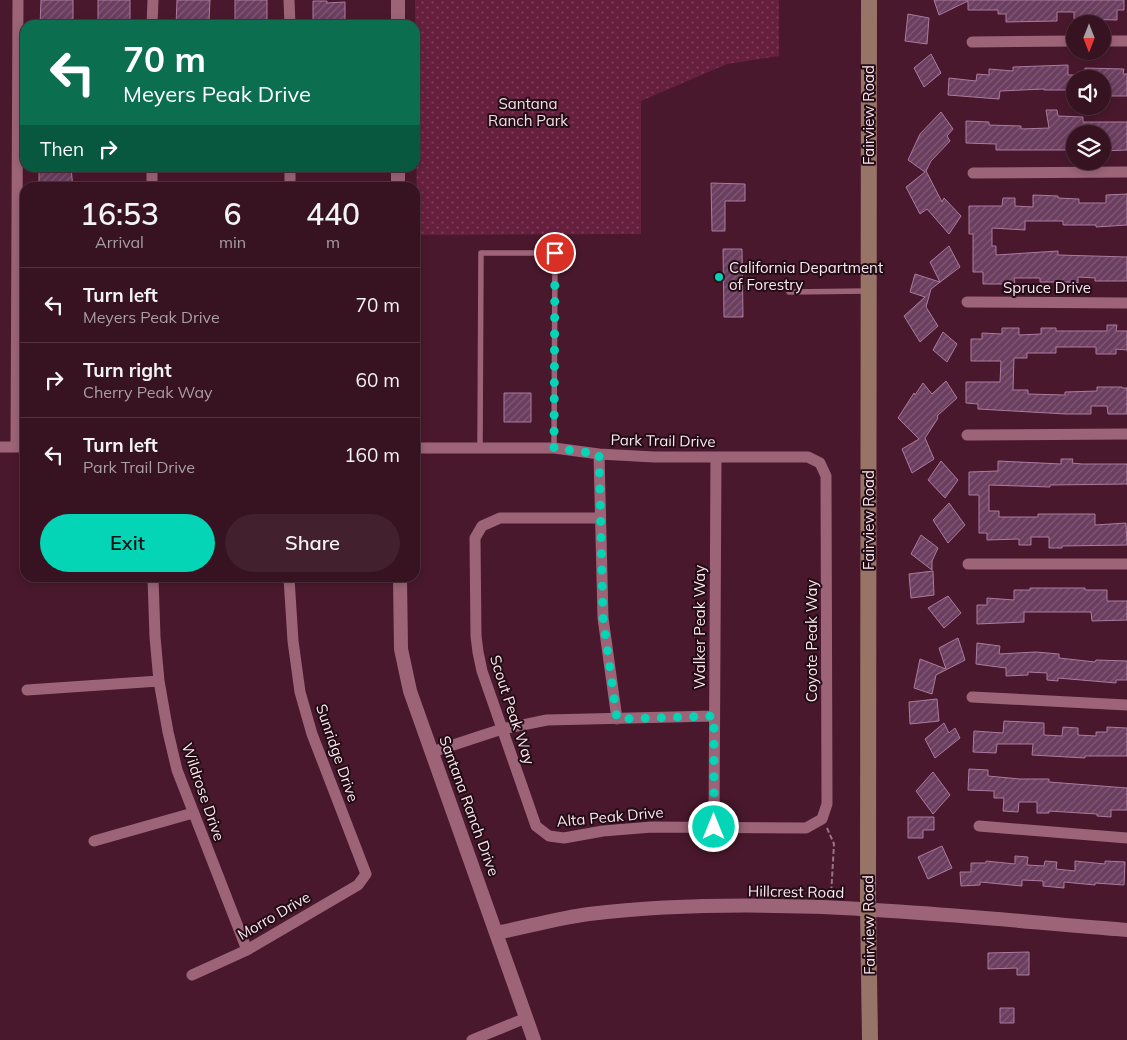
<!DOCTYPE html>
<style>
:root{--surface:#371221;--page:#42202e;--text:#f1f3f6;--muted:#aa9ea5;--line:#51323f;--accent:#04d5b6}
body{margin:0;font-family:Mulish,sans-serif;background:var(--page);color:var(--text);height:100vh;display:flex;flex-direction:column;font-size:19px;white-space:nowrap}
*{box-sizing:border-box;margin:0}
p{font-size:16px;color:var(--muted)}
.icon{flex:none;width:28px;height:28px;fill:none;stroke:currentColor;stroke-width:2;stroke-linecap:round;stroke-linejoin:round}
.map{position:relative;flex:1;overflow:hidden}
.details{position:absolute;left:20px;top:182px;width:400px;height:400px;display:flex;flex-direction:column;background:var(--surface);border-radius:15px;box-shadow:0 2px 8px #0003,0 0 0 1px var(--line)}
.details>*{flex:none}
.guide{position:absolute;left:20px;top:20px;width:400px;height:152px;border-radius:15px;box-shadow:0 2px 8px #0003,0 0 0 1px var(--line);background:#0b6e4f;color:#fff;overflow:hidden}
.needle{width:32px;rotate:180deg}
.tools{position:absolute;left:1066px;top:15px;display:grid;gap:10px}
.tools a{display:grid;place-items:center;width:45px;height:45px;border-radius:50%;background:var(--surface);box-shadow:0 2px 8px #0003,0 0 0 1px var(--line);font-size:25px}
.pin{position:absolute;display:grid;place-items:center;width:42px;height:42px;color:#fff;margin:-21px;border:2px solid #fff;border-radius:50%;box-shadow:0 1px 5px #0007}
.me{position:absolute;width:55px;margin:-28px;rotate:0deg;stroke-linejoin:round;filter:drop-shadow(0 0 4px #0008)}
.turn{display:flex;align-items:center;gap:18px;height:105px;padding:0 20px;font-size:22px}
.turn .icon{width:65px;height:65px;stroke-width:2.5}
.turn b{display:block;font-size:35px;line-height:42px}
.then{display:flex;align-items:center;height:48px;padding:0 20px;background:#0003;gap:10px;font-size:19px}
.eta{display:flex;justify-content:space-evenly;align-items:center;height:85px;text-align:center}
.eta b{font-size:30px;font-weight:600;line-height:35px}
.button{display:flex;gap:10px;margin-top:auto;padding:10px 20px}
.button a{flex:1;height:58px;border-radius:30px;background:var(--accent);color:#111;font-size:20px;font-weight:600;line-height:58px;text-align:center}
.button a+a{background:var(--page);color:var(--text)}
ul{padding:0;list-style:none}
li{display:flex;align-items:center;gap:15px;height:75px;padding:0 20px;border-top:1px solid var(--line)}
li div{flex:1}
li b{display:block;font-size:19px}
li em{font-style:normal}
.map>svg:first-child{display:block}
</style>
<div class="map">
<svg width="1127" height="1040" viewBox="0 0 1127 1040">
<defs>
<pattern id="park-dots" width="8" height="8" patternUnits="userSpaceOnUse" patternTransform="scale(1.25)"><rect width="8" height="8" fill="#66203e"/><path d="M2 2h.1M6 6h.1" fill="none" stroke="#7d405a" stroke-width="1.8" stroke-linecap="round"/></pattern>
<pattern id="building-hatch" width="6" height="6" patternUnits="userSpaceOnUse" patternTransform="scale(1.25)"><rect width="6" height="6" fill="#6b3e5f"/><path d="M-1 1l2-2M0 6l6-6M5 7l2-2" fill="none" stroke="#815a76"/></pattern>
</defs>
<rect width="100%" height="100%" fill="#49182c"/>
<path fill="url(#park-dots)" d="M415,0h364v56l-52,8 -86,37v133l-224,1z"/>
<path fill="url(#building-hatch)" stroke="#ac7a9e" d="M41,0h32v21h-19v4h-14z
M98,0h32v25h-13v-4h-19z
M177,0h33l-1,21 -18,-1v5h-15z
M235,0h32v25h-13v-4h-19z
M934,0h190v10h-7v10l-43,-1v-7h-17v9l-51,1v-8h-8v-4h-30v-9l-29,14z
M313,1h14v2l18,-1v23h-32z
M908,14l21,4 -2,26 -22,-3z
M931,54l10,19 -17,14 -10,-19z
M1068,65v10h7v15h-31v-1l-44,2 -1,8 -51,-4 1,-17 27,3 1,-7 12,1v-6l24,2v-4z
M1085,68l39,1 -1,5h4v22h-19v-17h-23z
M1046,110h11l1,6 25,1v5h44v28l-25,1v-17h-27v16h-79v-6l-30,-1v-22l23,1v3l32,1v3l28,-1z
M941,112l12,17 -6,7 3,5 -19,20 -5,10 16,31 2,-4 17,18 -12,18 -22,-25 -7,5 -14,-27 19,-15 -17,-12 12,-26z
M39,168h32l2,20h-34z
M711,183l34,1v17h-20v30h-13z
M1127,194v31l-31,2v-2h-33v-4h-38v9l-33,-2v18h4v9l62,-4v4l69,2v24h-32v-3l-17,-1v6l-10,-1h-28v-4h-26l1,6h-32v-12h-10v-38h-4v-28h33l1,-8h12v8l18,1v-12l25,1v2l21,1v4h27v-8z
M949,246l11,21 -29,22 -5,18 12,19 -18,16 -16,-26 21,-19 -15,-5 5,-18 25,8 -10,-20z
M723,249h19l1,68h-19z
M1107,325h10l-1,6h11v19l-11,-1v5h-20v-7h-40v6h-29v5h-13l-1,32h15v4l37,1v-3l32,-1v-4h25v1h5v26h-19l-1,-8h-16v8h-25l-88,-5v-5l-12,-1v-21h34l1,-21h-30v-22h11v-6l20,1v-6h17v7l22,-1v-6h15v3h51z
M943,332l14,12 -10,18 -14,-12z
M946,381l11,17 -20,18 1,2 -13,20 9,21 -22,14 -10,-24 17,-10 -21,-21 16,-25 1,2 8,-12 9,11z
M504,393h27v29h-27z
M1061,459h12l-1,4 10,1h45v20l-77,1v2l-61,-2v26h10v6h39v-3h57v11l31,-2 1,22 -65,1v2h-13v-11h-18v8h-12v-6l-32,1v-7h-8v-38h-10v-23l29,-1v-10l63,3z
M941,461l17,19 -13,18 -17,-18z
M949,503l16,22 -17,18 -15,-23z
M921,535l17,13 -6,13v9l-21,-16z
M933,571l1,24 -23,3 -2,-24z
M1030,588h55v2h22v11h20v19l-35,1 -1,-9h-67v10l-47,2v-19h10v-7l27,2v-10h16z
M948,596l13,17 -17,15 -16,-20z
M958,638l7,22 -29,15 -4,19 -18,-6 6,-29 26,10 -7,-21z
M977,643l23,3 -1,8 37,-2 23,2v4l36,4 1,-2 31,1v19h-11v3l-58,-5v3l-11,-1v-7l-19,-1v3l-22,1v-8l-30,-4z
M937,699l2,22 -29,3 -1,-22z
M1004,721l40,2v12l18,1 1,-9 15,1v7l18,1v-4h11v-5l20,1v28h-42v2l-53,-3 1,-11h-36l-1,9 -23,-1 1,-21 29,2z
M944,723l5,10 6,-5 5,10 -25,20 -10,-19z
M969,769l19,1v6l32,3h29v3l78,6v22h-16v7l-14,-1v-2l-48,-3v2h-12v-11h-18l-1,10 -15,-1 1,-13h-10v-7l-26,-1z
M933,772l17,23 -17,19 -17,-23z
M908,817h26v13h-11v8h-15z
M942,846l10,22 -24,11 -10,-22z
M1015,856l13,1 -1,8 17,1 1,-5 12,1 -1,7 19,2v-10l30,3v-3l20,1 -1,23 -29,-2v2l-31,-3v6l-21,-2v-5l-21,-1v6l-42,-4v3l-19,1 -1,-14h11v-9h15v-2l29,3z
M1029,952v23h-12v-7l-29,1v-16z
M1000,1008h14v15h-14z"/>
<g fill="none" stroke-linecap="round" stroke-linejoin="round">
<path stroke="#997482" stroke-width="2" stroke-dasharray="5 2.5" stroke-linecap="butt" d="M827,828l7,16 -3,52"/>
<path stroke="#9d6478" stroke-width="5.5" d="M789,292l78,-1
M480,448l1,-195h74l-1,195"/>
<path stroke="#9d6478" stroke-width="11" d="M289,0l1,25
M152,25l1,-25
M1102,41h25
M972,42l103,-1
M290,168v20
M973,173l154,-1
M152,188v-20
M967,302l160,1
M967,435l160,-1
M0,447h25
M16,447l2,-447
M415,448h139l45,6 55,3h154l12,6 6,13 1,328 -5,15 -16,9 -154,-1 -49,4 -39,7 -15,-2 -13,-10 -54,-155 -4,-19 -2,-16 -1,-98 7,-12 18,-8h100
M599,454l4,164 14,101
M968,564h159
M153,578l2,59 4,44 9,51 9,38 70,180
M27,690l132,-9
M972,697l155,8
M432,752l70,-23 45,-9 167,-4
M979,826l148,12
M714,827l2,-370
M94,841l99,-28
M192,975l55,-25 111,-65 8,-11 -54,-140 -12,-42 -7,-51 -4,-63
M472,1040l54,-22"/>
<path stroke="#9d6478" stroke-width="14" d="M398,0v25
M398,168v20
M400,578l1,71 9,42 124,349
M496,933c31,-6 62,-15 93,-19 179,-21 360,2 538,16"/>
<path stroke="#987467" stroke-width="16" d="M869,0l-1,909 2,131"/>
</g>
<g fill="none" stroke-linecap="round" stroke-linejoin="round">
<path stroke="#04d5b6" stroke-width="9" stroke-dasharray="0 16.2" d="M555,253l-1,195 45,6 4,164 14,101 97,-3v111"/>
</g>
<circle fill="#04d5b6" stroke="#220c15" stroke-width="2" cx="719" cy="277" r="5"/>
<g text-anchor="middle" stroke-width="4" stroke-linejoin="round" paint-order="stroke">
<g font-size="15" fill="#f5dde4" stroke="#220c15">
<text x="528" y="109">Santana<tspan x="528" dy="17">Ranch Park</tspan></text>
</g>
<g font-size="15" fill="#fce7ee" stroke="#220c15">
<text transform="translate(869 115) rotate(-90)" y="5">Fairview Road</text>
<text x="1047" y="293">Spruce Drive</text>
<text transform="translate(663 441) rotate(1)" y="5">Park Trail Drive</text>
<text transform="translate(869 520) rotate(-90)" y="5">Fairview Road</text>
<text transform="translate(700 627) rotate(-90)" y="5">Walker Peak Way</text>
<text transform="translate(812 641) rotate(-90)" y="5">Coyote Peak Way</text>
<text transform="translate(512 710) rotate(72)" y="5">Scout Peak Way</text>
<text transform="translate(337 753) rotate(71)" y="5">Sunridge Drive</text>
<text transform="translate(203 792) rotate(71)" y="5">Wildrose Drive</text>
<text transform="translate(469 806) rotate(70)" y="5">Santana Ranch Drive</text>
<text transform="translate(610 817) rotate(-5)" y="5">Alta Peak Drive</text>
<text transform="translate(796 892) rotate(1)" y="5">Hillcrest Road</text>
<text transform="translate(274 916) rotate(-30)" y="5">Morro Drive</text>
<text transform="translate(869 925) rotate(-91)" y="5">Fairview Road</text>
</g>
<g font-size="15" fill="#fce7ee" stroke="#220c15" text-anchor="start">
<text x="729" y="273">California Department<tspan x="729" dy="17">of Forestry</tspan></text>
</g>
</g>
</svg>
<div class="tools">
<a><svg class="needle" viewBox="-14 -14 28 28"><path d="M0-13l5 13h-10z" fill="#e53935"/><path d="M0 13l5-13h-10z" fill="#aa9ea5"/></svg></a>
<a><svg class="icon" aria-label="sound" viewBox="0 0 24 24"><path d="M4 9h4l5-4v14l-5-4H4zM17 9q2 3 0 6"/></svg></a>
<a><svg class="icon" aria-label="layers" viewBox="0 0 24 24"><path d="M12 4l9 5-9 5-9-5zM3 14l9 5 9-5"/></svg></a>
</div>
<div class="pin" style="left:555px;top:253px;background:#d93025"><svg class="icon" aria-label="arrive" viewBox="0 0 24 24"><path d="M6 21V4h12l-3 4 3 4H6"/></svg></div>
<svg class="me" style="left:714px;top:827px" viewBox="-20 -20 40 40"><circle r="17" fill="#04d5b6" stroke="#fff" stroke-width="3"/><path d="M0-11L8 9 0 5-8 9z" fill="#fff"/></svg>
<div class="guide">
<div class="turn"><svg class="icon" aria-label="left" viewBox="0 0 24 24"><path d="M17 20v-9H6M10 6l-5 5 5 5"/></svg><div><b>70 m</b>Meyers Peak Drive</div></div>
<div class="then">Then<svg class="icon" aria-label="right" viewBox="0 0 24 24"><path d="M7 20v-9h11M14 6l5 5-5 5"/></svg></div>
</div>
<section class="details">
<div class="eta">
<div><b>16:53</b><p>Arrival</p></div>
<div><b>6</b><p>min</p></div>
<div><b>440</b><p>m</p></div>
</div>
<ul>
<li><svg class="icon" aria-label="left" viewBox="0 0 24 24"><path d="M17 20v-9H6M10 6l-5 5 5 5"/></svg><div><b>Turn left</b><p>Meyers Peak Drive</p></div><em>70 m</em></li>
<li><svg class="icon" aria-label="right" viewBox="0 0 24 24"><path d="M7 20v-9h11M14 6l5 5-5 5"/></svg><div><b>Turn right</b><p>Cherry Peak Way</p></div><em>60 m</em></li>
<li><svg class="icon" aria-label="left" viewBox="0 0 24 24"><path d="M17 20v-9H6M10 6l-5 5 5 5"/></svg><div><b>Turn left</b><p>Park Trail Drive</p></div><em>160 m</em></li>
</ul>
<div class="button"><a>Exit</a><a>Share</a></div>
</section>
</div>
